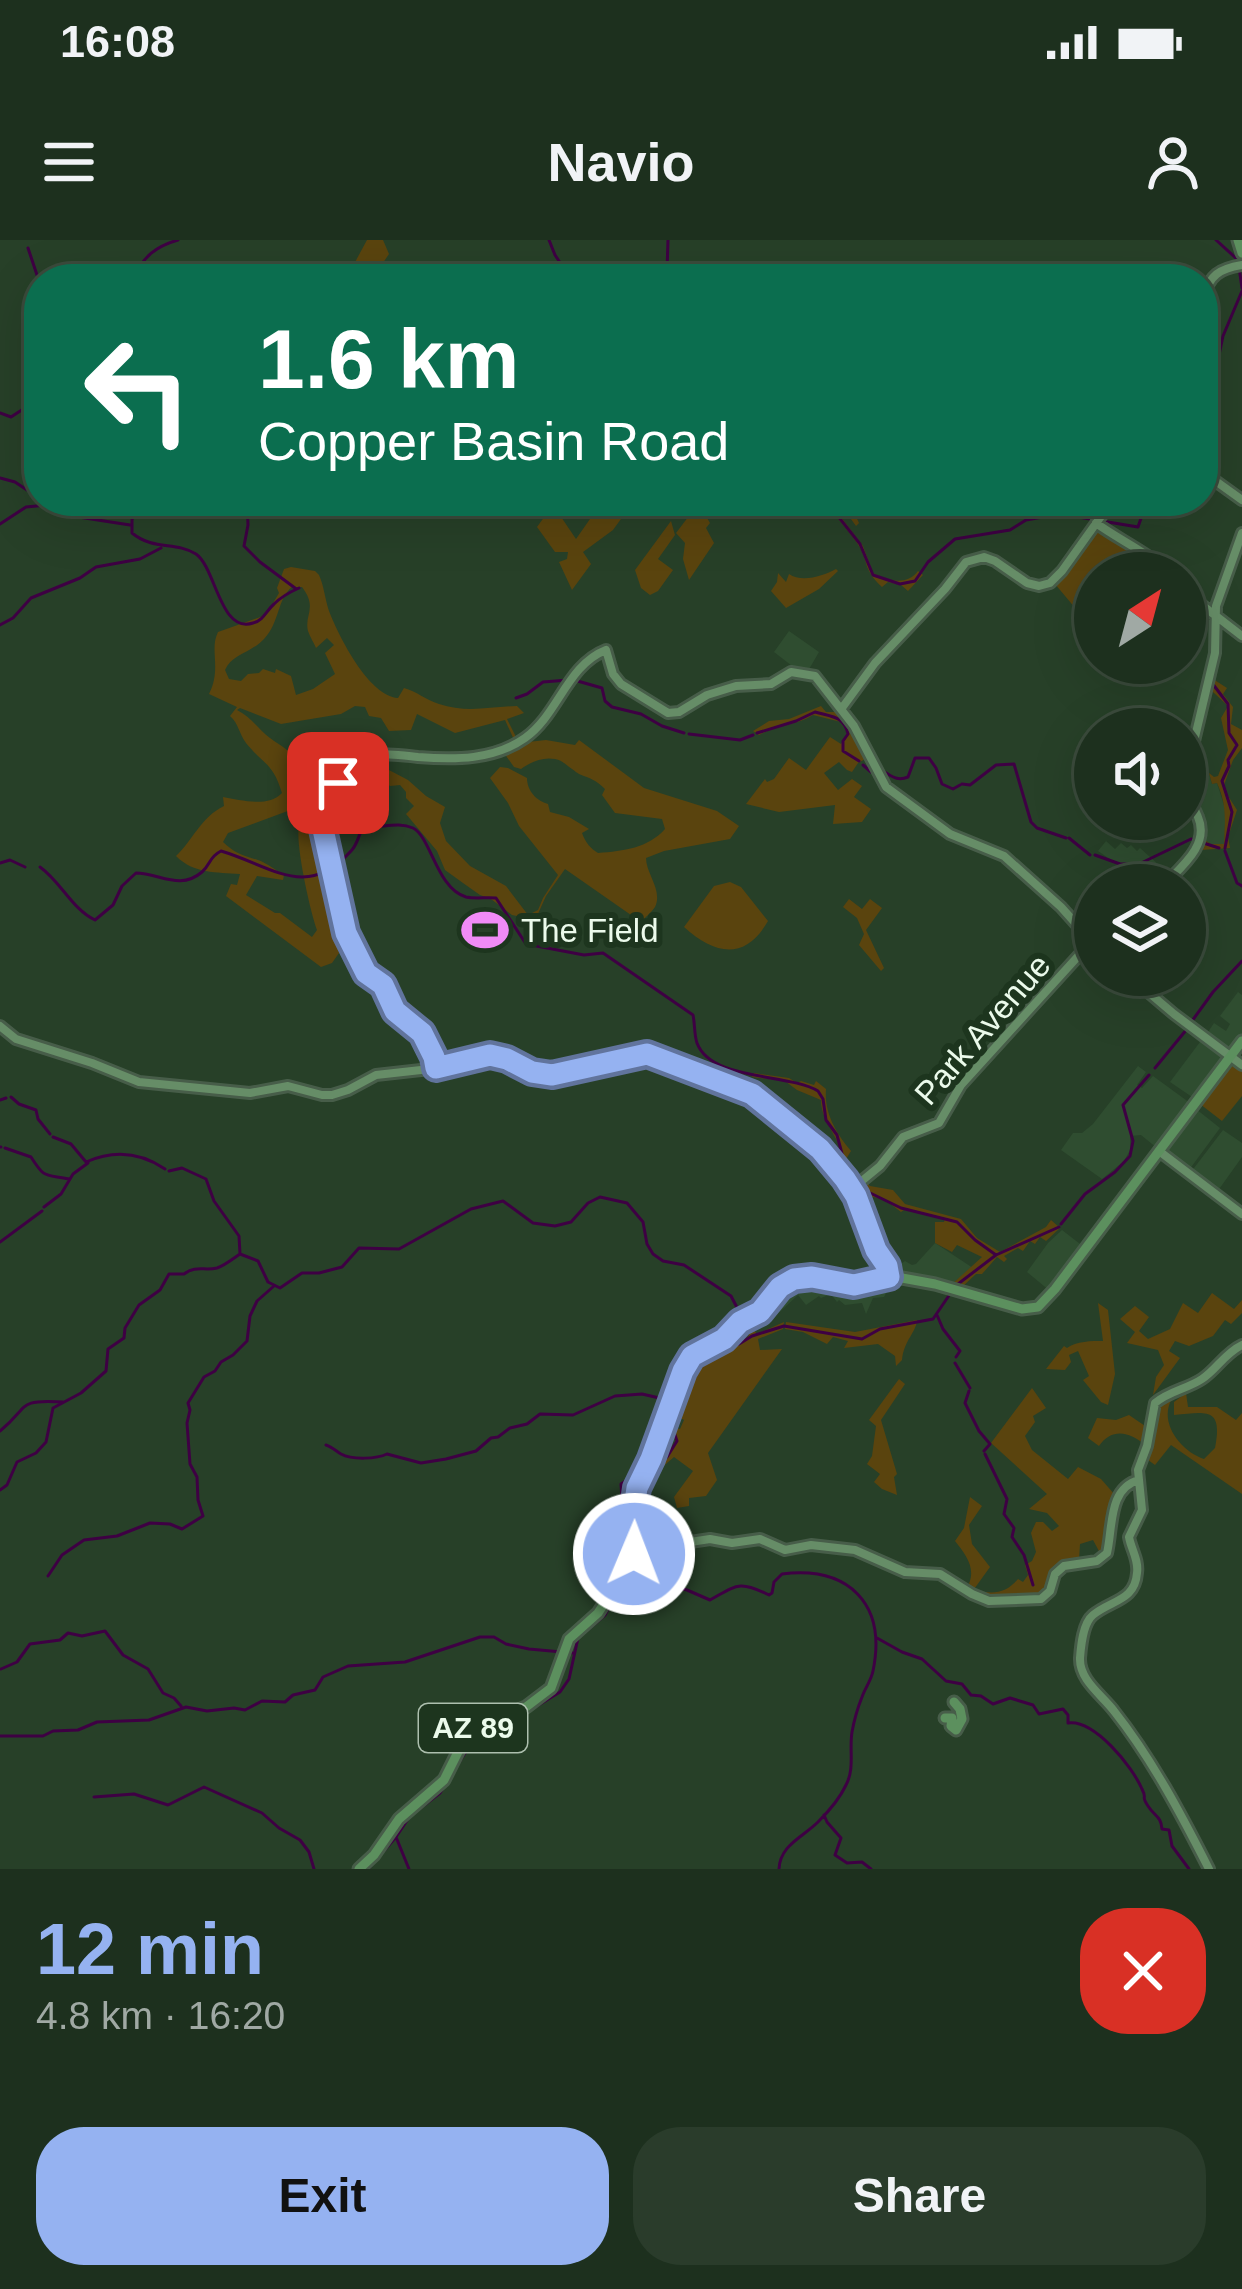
<!DOCTYPE html>
<meta charset="utf-8">
<style>
:root{--surface:#1d301e;--page:#2a3c2b;--text:#f1f3f6;--muted:#a0a9a4;--line:#3b4b3c;--accent:#95b2f1}
body{margin:0;font-family:Arial,sans-serif;background:var(--page);color:var(--text);height:100vh;display:flex;flex-direction:column;font-size:45px;white-space:nowrap}
*{box-sizing:border-box;margin:0}
p{font-size:39px;color:var(--muted)}
.icon{flex:none;width:66px;height:66px;fill:none;stroke:currentColor;stroke-width:2;stroke-linecap:round;stroke-linejoin:round}
.map{position:relative;height:1629px;overflow:hidden}
.details{display:flex;flex-direction:column;background:var(--surface);flex:1}
.details>*{flex:none}
.guide{position:absolute;left:24px;top:24px;width:1194px;height:252px;border-radius:48px;box-shadow:0 12px 48px #0002,0 0 0 3px var(--line);background:#0b6e4f;color:#fff;overflow:hidden}
.needle{width:78px;rotate:36deg}
.buttons{position:absolute;left:1074px;top:312px;display:grid;gap:24px}
.buttons a{display:grid;place-items:center;width:132px;height:132px;border-radius:50%;background:var(--surface);box-shadow:0 12px 48px #0002,0 0 0 3px var(--line);font-size:60px}
.pin{position:absolute;display:grid;place-items:center;width:102px;height:102px;color:#fff;margin:-51px;border-radius:24px;box-shadow:0 6px 18px #0006}
.me{position:absolute;width:132px;margin:-66px;rotate:1deg;stroke-linejoin:round;filter:drop-shadow(0 0 9px #0008)}
.turn{display:flex;align-items:center;gap:42px;height:252px;padding:0 36px;font-size:54px}
.turn .icon{width:156px;height:156px;stroke-width:2.5}
.turn b{display:block;font-size:84px;line-height:102px}
.round{display:grid;place-items:center;flex:none;width:126px;height:126px;border-radius:48px;background:var(--page)}
.overview{display:flex;align-items:center;justify-content:space-between;height:204px;padding:0 36px}
h1{font-size:72px;font-weight:700;line-height:90px;color:var(--accent)}
.primary-button{display:flex;gap:24px;margin-top:auto;padding:24px 36px}
.primary-button a{flex:1;height:138px;border-radius:48px;background:var(--accent);color:#111;font-size:48px;font-weight:700;line-height:138px;text-align:center}
.primary-button a+a{background:var(--page);color:var(--text)}
.status{display:flex;justify-content:space-between;align-items:center;height:84px;padding:0 60px;background:var(--surface);direction:ltr}
.status svg{height:33px;fill:currentColor}
header{display:flex;justify-content:space-between;align-items:center;height:156px;padding:0 36px;background:var(--surface);font-size:54px;font-weight:700}
.map>svg:first-child{display:block}
</style>
<div class="status"><b>16:08</b><svg viewBox="0 0 49 12"><path d="M0 12V9h3v3zM5 12V6h3v6zM10 12V3h3v9zM15 12V0h3v12zM26 1h20v11H26zM47 4h2v5h-2z"/></svg></div>
<header><svg class="icon" aria-label="menu" viewBox="0 0 24 24"><path d="M4 6h16M4 12h16M4 18h16"/></svg>Navio<svg class="icon" aria-label="person" viewBox="0 0 24 24"><circle cx="12" cy="8" r="4"/><path d="M4 21q1-7 8-7t8 7"/></svg></header>
<div class="map">
<svg width="1242" height="1629" viewBox="0 0 1242 1629">
<rect width="100%" height="100%" fill="#274028"/>
<path fill="#2f4d30" d="M789,391l30,21 -11,19 -12,-2 -22,-17z
M1198,504l3,21 8,8 3,11 5,-1 10,32 -3,29h-13l-8,-5 -13,-41 -2,-19z
M1106,601l9,8 6,-6 6,5 4,-3 6,6 3,-3 29,26 -10,11h-29l3,-3 -5,-5 2,-4 -32,-22z
M1238,752l4,3v42l-12,16 -24,-18 8,-12 12,8 4,-7 -10,-8z
M1203,798l23,19 -31,42 -25,-17z
M1138,826l8,6 -9,13 5,3 11,-12 37,27 -33,45 -16,-13 -11,1v14l-6,11 -22,18 -41,-29 12,-17h9l11,-9z
M1196,869l24,19 -31,42 -25,-21z
M1223,890l19,13v14l-25,35 -26,-20z
M1062,990l22,17 -34,44 -23,-19 21,-29z
M935,1003l38,25 -22,17 -58,-9 -2,-5 14,-10 7,4 4,-1z
M801,1039l39,8 44,-6 2,12 -2,4 -11,1 -7,16 -4,-11 -17,2 -6,-5 -2,2 -6,-8 -10,4 -2,-2 -13,9 -8,-10 -28,26 -7,-9 18,-23z"/>
<path fill="#5a440e" fill-rule="evenodd" d="M367,0h16l6,14 -17,25h-14l-4,-15z
M586,261h48l-21,29 -30,22 8,12 -19,26 -13,-28 8,-3 1,-7h-13l-18,-25 16,-22 23,34 21,-30z
M686,261h11l13,22 -4,5 8,15 -25,37 -6,-21 2,-16 -9,-10 16,-21z
M826,261h31l3,5h-9l8,17 -3,3 -10,-14 -5,5 22,29 10,27c14,8 34,13 45,-2l5,4 -15,16 -7,-6 -13,-3 -6,5c-21,-20 -12,-25 -25,-44 -10,-14 -22,-27 -31,-42z
M671,281l4,14 -17,24 15,11 -15,21 -8,4 -9,-7 -6,-18z
M1097,287l32,22 -3,7 4,17h-35v67l-6,5 -16,-23 8,-7 -26,-31z
M291,327l24,4 4,4c5,11 6,24 10,36 10,26 40,85 69,87l6,-10c12,3 22,12 35,16 26,9 51,3 78,2l7,7 -17,6 12,24 27,-3 29,5 4,-5 65,48 73,23 22,15 -9,13 -66,12 -18,7c0,16 17,32 9,49 -4,6 -10,10 -14,15l-76,-53 -19,27 -9,20 -10,2 -15,-3 -21,-16 -11,-4 -17,-12 -18,-13 -8,-19 -31,-37 8,-8 -8,-8v-6l-6,-7 -10,1 -23,-16 -2,4 11,9 -9,12 -25,-20c-23,36 -27,45 -24,88l10,1 5,24 -4,5 10,60 -7,10 -11,4 -95,-71 5,-12 6,1 3,-11c-24,-2 -46,0 -64,-18 17,-16 25,-39 48,-50l-1,-9c18,3 45,11 59,-4 -9,-30 -18,-28 -36,-50 -7,-9 -7,-19 -16,-27l7,-9 -28,-13c13,-26 0,-44 9,-62l48,-17 13,-22 -2,-5 7,-19zM292,347h10c16,21 2,28 6,44 2,6 6,12 8,17l11,-10 7,7 -9,8 10,21 -22,15 -17,6 -5,-19 -15,-7 -1,4 -12,-4 -4,4 -11,1 -7,7 -12,-2 -4,-9c7,-16 26,-17 39,-31 16,-17 13,-40 28,-52zM355,466l10,1 4,9 12,2 8,13 22,-1 6,-16 38,19 50,-13 11,24 -12,9 10,14 7,2c11,-8 26,-14 40,-8 2,1 16,12 18,13 12,5 16,5 26,15l-3,6 13,18 47,6 3,10c-17,19 -41,22 -67,24 -7,-4 -13,-11 -16,-20l7,-4 -20,-12 -19,-5 -2,-8c-11,-3 -21,-13 -21,-26l-19,-10 -8,-1 -10,11 18,25 11,23 39,49 -15,23 -5,12 -10,5 -22,-29 -36,-20 -24,-25 -6,-18 5,-16 -19,-11 -18,-16 -38,-20 -19,4 -14,-16 -13,10 -3,13 -20,-3c-6,-16 -18,-20 -31,-30 -12,-9 -19,-21 -33,-28l3,-2 41,16 60,-10zM312,562l5,2 -1,14 -17,8c-4,17 11,85 18,104l-5,7 -32,-24h-5l-29,-18 11,-19 26,4 1,-5c-9,-5 -17,-12 -26,-15 -14,-4 -24,-7 -35,-18l5,-9z
M836,329l2,2 -19,18 -33,19 -15,-17 6,-9 1,-9 8,9 3,-8c13,9 34,2 47,-5z
M1213,439l14,9 -4,6 10,13 -2,17 11,6v18l-9,12 -10,28 14,22 -9,27 2,11 -29,2 2,-11 8,5h13c1,-23 3,-39 -7,-61l-5,1 -3,-11 5,4 4,-1 10,-26 -7,-32 7,-12 -15,-14z
M821,466l5,6h17l26,45 -11,6 -6,9 -5,-2 -8,-8 -15,11 14,17 14,-11 10,7 -8,11 17,12 -9,13 -29,2 2,-19 -56,7 -33,-8 19,-25 2,3 7,-3 15,-21 17,12 24,-33 11,7 6,-10 -2,-11 -32,-8c-16,10 -36,10 -54,20l-6,-4 16,-10 20,-2z
M730,642l11,5 27,34c-23,40 -53,34 -84,6l30,-41z
M849,659l13,10 8,-10 12,9 -16,22 18,38 -3,3 -22,-26 5,-11 -7,-16 -14,-11z
M1230,821l12,8v27l-20,25 -22,-17z
M754,833l35,5 8,5 4,-2 13,4 2,-4 10,8c-2,24 10,44 25,62l-5,8 12,22 -7,3 -13,-16 5,-5c0,-24 -22,-39 -22,-63l-24,-10 -12,-9 -33,-4z
M865,940l5,6 23,4 12,14 56,15 16,19 23,14 46,-25 5,-7 9,8 -14,13 -6,-4 -5,7 -5,-3 -7,10 -5,-3 -14,8 3,3 -3,3 -7,-5 -15,17h-6l-15,14 -10,-3 31,-28 -25,-12 -5,7 -17,-9v-21h9l1,-3 -41,-9 -3,2 -17,-13 -27,-5 -1,-4z
M1212,1053l22,16 8,-9v13l-11,11 -6,-4 -12,16 -24,10 -14,-5 -6,10 11,7 -27,37 3,-18 8,-12 -6,-15 -31,-7 8,-11 -15,-13 15,-13 14,11 -10,14 9,8 22,-10 13,-26 15,10z
M1098,1063l10,7 7,64 -7,31 -7,-3 -18,-22 6,-4 -11,-25 -9,4 2,7 -6,8 -19,-1 18,-23 3,2c9,-7 25,-7 36,-7z
M746,1080l11,14 27,-12 -1,7 -25,10 2,11 22,-1 -74,104 9,27 -11,16 -17,2v8l-12,2 -3,-11 19,-26 -19,-14 -15,13 -10,3 2,-10c14,-1 17,-12 25,-22l-6,-9 4,-5 6,2 4,-9 -14,-8 23,-53 32,-19 2,4c9,0 16,-1 22,-9l-8,-12z
M917,1080c-1,13 -13,20 -15,40l-6,6 -1,-10 -17,-12 -34,4 4,-7 -15,-4 -6,7 -24,-12 -18,-3 1,-7 69,10z
M899,1139l6,5 -24,36 16,54 -3,3 3,18 -15,-6 -8,-7 6,-8 -13,-10 5,-8 4,-30 -7,-6z
M1032,1148l14,20 -13,8 2,6 -10,14 7,14 36,29 10,-12 23,12 14,16c-10,17 -2,41 -15,58l-7,-13 -13,4 -1,16 -21,6 -15,31 -55,2 -14,-5 4,-3c17,3 28,2 40,-12l5,3 5,-7 -3,-10 7,-4 4,-9 -5,-19 5,-11h7l9,9 7,-5 -12,-13 -18,-4 18,-15 -56,-51z
M1186,1153l2,14h29l19,13 6,-7v81l-71,-49 -16,20 -11,-8 12,-53 14,-10 3,3c-16,24 7,54 31,62l11,-11c8,-41 -8,-36 -41,-33v-13z
M1129,1175l19,13 -2,18c-15,-14 -34,-19 -47,0l-11,-8 9,-20 19,2z
M970,1257l12,9 -13,19 3,19 18,23 -18,25 -6,-3c12,-18 1,-33 -11,-48l9,-13z"/>
<g fill="none" stroke-linecap="round" stroke-linejoin="round">
<path stroke="#3e0043" stroke-width="3" d="M549,0l6,15 16,24
M668,0l-1,32 3,7
M1216,0l22,20 4,28
M28,8l11,33
M138,39c0,-22 22,-34 40,-39
M1203,135l16,-20 4,-19 19,-45
M0,173l11,4 23,-15h5
M0,238l15,4 24,16
M43,261l29,15 58,9
M137,261l-5,19v13c22,18 43,8 64,21 20,14 24,80 57,69 11,-3 13,-12 21,-19 7,-7 16,-12 25,-16
M247,261l1,24 -4,21 16,16 35,26
M826,261l34,43 13,31 27,9 15,-3 13,-19 27,-23 55,-9 16,-10 34,-6 78,13 9,-26
M0,284l26,-17 21,-2
M0,385l13,-7 18,-20 49,-20 16,-11 44,-8 21,-11
M574,440l28,8 3,13 7,6 29,7 21,12 22,7
M1212,443l16,21 1,29 8,12 -9,15 1,6 -7,15 10,31 -7,36
M516,458l11,-4 16,-12 25,-2
M757,493l39,-12 19,-9c17,5 29,4 33,22l-5,7v10l16,10
M689,494l51,6 13,-5
M863,525l8,7 2,-1
M881,530c10,5 15,12 27,7l7,-19h14l7,10 6,16 11,5 7,-4
M962,544l8,1 26,-20 18,-1 17,58 6,6 29,10
M1069,598l21,17
M1225,611l12,32 5,3
M1095,615l25,9h19l52,-25 28,9
M0,623l10,-3 15,7
M40,627c21,15 32,42 55,53l18,-15 9,-19 14,-13c23,0 44,18 66,-1 9,-8 7,-15 19,-21 51,15 85,50 130,0 7,-7 7,-16 13,-25 15,3 33,-5 49,2 18,9 24,61 53,69 9,2 21,0 30,1l30,46 58,11 19,-2 90,62c2,9 1,19 4,28 14,38 91,30 121,48l5,8 3,21 11,15 9,34 8,12
M1192,781l21,-29 29,-31
M1155,828l32,-39
M11,857l8,7 17,6 2,9 12,15
M0,860l6,-2
M53,897l18,7 15,18c27,-12 54,-10 79,7
M0,907h1
M5,908l26,9c14,22 13,17 38,22
M169,931l13,-3 24,11 8,22 25,35 1,18 18,7 10,21 12,6 22,-15h17l23,-6 17,-19 40,1 72,-40 32,-8 30,22 22,3 16,-4 17,-19 12,-6 27,6 16,19 4,22 6,10 10,7 21,4 47,31 11,21
M860,948l41,20 56,14 18,18 21,15
M44,967l17,-13 12,-20 15,-11
M1061,984l24,-30 30,-22 15,-16 3,-15 -10,-36 26,-30
M0,1002l42,-31
M958,1044l38,-29 63,-28
M937,1075l6,14 17,22 -4,6
M955,1123l15,25
M969,1151l-4,12 14,28 11,13 -6,7
M0,1191c30,-24 15,-32 63,-29
M326,1205c6,2 10,6 15,9 11,6 36,5 46,0l34,9 25,-4 30,-8 15,-13 7,-1 12,-9 17,-4 13,-10 33,1 42,-19 27,-2 26,6
M985,1214l22,45 -3,15 10,14 -2,9 12,18 9,30
M651,1227l16,-10 10,-16 -3,-9 6,-30 12,-33 17,-19 12,-5 18,-1 13,-8 32,-10 78,13 18,-10 53,-10 17,-25
M0,1250l7,-5 10,-23 19,-9 10,-11 7,-34 28,-15 25,-22 2,-22 16,-11 1,-10 14,-23 21,-15 9,-16h15c12,-9 20,-3 33,-6 7,-2 17,-10 23,-14
M630,1277l-8,-18 -1,-15 21,-14
M637,1325l13,16 37,9 23,10c27,-15 29,-20 59,-5l3,-2 2,-11 8,-8c66,-8 105,29 91,97 -2,10 -8,17 -11,26 -4,10 -8,24 -10,35 -3,18 3,36 -6,53 -6,13 -18,27 -28,37 -15,15 -38,23 -39,47
M628,1335c11,-13 17,-30 13,-47
M48,1336l14,-21 22,-15 33,-4 33,-13 20,1 12,5 21,-13 -5,-16 -1,-23 -7,-13 -3,-41 3,-13 -2,-7 16,-26 11,-6 6,-9 12,-7 14,-14 3,-25 7,-15 17,-15
M877,1398l25,14 20,7 24,22 16,3 9,11 10,1 12,8 17,-6 23,7 6,9 24,-5 5,6v8c26,-4 64,43 74,66 6,12 -2,5 6,17 7,11 13,10 14,23l7,1 3,16 17,23
M1,1429l16,-7 13,-18 30,-4 8,-7 14,3 23,-5 18,24 25,14 15,24 11,5 7,8
M0,1496h43l10,-5 25,-1 19,-8 52,-2 37,-13 21,4 27,-3 11,2 17,-9 23,1 8,-7 22,-5 8,-13 25,-11 57,-4 75,-25h14l12,7 23,5 44,4
M94,1557l40,-3 34,11 36,-18 58,26 17,15 21,12 9,12 5,17
M824,1575l3,7 14,16 -6,17 12,8 15,-1 9,7
M396,1597l13,32
M368,1629l28,-32 14,-21 30,-23 35,-56 52,-25 33,-20 9,-13 9,-41 27,-23 9,-17"/>
<defs>
<path id="secondary" d="M1203,57c7,-22 16,-28 39,-32
M1203,232l39,28
M1096,283c23,17 52,29 72,50
M1185,352l57,44
M842,468l33,-45 70,-74 21,-27 18,-5 11,4 32,22 12,3 11,-3 12,-12 50,-70
M1164,645c17,-18 46,-40 34,-68 -6,-15 -13,-21 -13,-38l30,-126 1,-47 26,-73
M1128,735l46,39 68,51
M0,786l16,13 76,24 47,19 111,11 38,-7 34,9h10l16,-5 28,-15 63,-7 49,-13 19,4 21,12 17,4 88,-20 22,1 48,22 49,16 73,60 31,42 20,53 11,17 2,11
M436,828l-2,-12 -12,-23 -27,-22 -12,-26 -17,-12 -19,-40 -26,-106c-1,-15 4,-22 11,-34 8,-13 17,-26 32,-33 17,-9 36,-5 54,-3 37,3 76,3 107,-19 33,-23 42,-73 81,-88l7,24 8,10 47,29 11,-1 28,-17 29,-9 35,-2 20,-12 24,4 39,50 32,61 64,47 54,22 57,51 34,38
M1159,911l83,63
M852,949l28,-23 23,-29 36,-14 22,-38 130,-143
M637,1304l27,2 46,-7 22,4 28,-4 25,11 26,-5 44,5 50,22 35,2 32,20 17,7 52,-2 9,-8 5,-17 9,-8 33,-5 10,-8c6,-25 1,-65 32,-73
M1209,1629c-28,-55 -57,-110 -95,-158 -12,-16 -35,-31 -34,-53 1,-13 3,-35 13,-43 18,-15 42,-14 44,-42 2,-13 -6,-24 -8,-36l13,-27 -4,-40 9,-24 8,-43c14,-12 32,-14 47,-24 15,-10 23,-26 40,-34"/>
<path id="primary" d="M1238,0l4,13
M954,1462l6,7 2,10 -6,11
M945,1478h7l-1,8 5,4
M359,1629l15,-14 25,-36 45,-39 25,-50 57,-23 25,-19 18,-49 29,-26 34,-52 6,-25 -4,-28 3,-20 14,-29 36,-97 12,-12 24,-11 13,-14 30,-18 20,-25 20,-5 48,8 35,-8 13,1 33,6 87,25 16,-2 17,-18 187,-248"/>
</defs>
<use href="#secondary" stroke="#475d49" stroke-width="14"/>
<use href="#primary" stroke="#475d49" stroke-width="15"/>
<use href="#secondary" stroke="#668d67" stroke-width="8"/>
<use href="#primary" stroke="#5c905e" stroke-width="9"/>
</g>
<g fill="none" stroke-linecap="round" stroke-linejoin="round">
<defs>
<path id="route" d="M338,543l-18,33 26,117 20,40 17,12 12,26 27,22 12,24 2,11 54,-13 17,4 25,13 20,3 95,-21 105,40 68,55 25,30 11,17 20,54 11,16 2,11 -35,8 -42,-8 -18,2 -14,8 -20,25 -20,10 -16,17 -32,17 -9,15 -32,88 -14,29 -3,20 4,28 -4,18"/>
</defs>
<use href="#route" stroke="#61749d" stroke-width="30"/>
<use href="#route" stroke="#95b2f1" stroke-width="21"/>
</g>
<defs>
<symbol id="stadium-bare" viewBox="-9 -9 18 18"><path d="M0-5a6.5 5 0 1 0 0 10a6.5 5 0 1 0 0-10ZM-3.5-1.8h7v3.6h-7Z" fill="#f08bf6" stroke="#1d351e" stroke-width="2.5" paint-order="stroke"/></symbol>
</defs>
<g fill-rule="evenodd">
<use href="#stadium-bare" x="452" y="657" width="66" height="66"/>
</g>
<g text-anchor="middle" stroke-width="12" stroke-linejoin="round" paint-order="stroke">
<rect fill="#1d351e" stroke="#adbfae" stroke-width="3" x="419" y="1464" width="108" height="48" rx="9"/>
<g font-size="30" font-weight="bold" fill="#ebfaeb">
<text x="473" y="1498">AZ 89</text>
</g>
<g font-size="33" fill="#ebfaeb" stroke="#1d351e" text-anchor="start">
<text x="521" y="702">The Field</text>
</g>
<g font-size="33" fill="#ebfaeb" stroke="#1d351e">
<text transform="translate(982 789) rotate(-49)" y="12">Park Avenue</text>
</g>
</g>
</svg>
<div class="buttons">
<a><svg class="needle" viewBox="-14 -14 28 28"><path d="M0-13l5 13h-10z" fill="#e53935"/><path d="M0 13l5-13h-10z" fill="#a0a9a4"/></svg></a>
<a><svg class="icon" aria-label="sound" viewBox="0 0 24 24"><path d="M4 9h4l5-4v14l-5-4H4zM17 9q2 3 0 6"/></svg></a>
<a><svg class="icon" aria-label="layers" viewBox="0 0 24 24"><path d="M12 4l9 5-9 5-9-5zM3 14l9 5 9-5"/></svg></a>
</div>
<div class="pin" style="left:338px;top:543px;background:#d93025"><svg class="icon" aria-label="arrive" viewBox="0 0 24 24"><path d="M6 21V4h12l-3 4 3 4H6"/></svg></div>
<svg class="me" style="left:634px;top:1314px" viewBox="-20 -20 40 40"><circle r="17" fill="#95b2f1" stroke="#fff" stroke-width="3"/><path d="M0-11L8 9 0 5-8 9z" fill="#fff"/></svg>
<div class="guide">
<div class="turn"><svg class="icon" aria-label="left" viewBox="0 0 24 24"><path d="M17 20v-9H6M10 6l-5 5 5 5"/></svg><div><b>1.6 km</b>Copper Basin Road</div></div>
</div>
</div>
<section class="details">
<div class="overview"><div><h1>12 min</h1><p>4.8 km · 16:20</p></div><a class="round" style="background:#d93025;color:#fff"><svg class="icon" aria-label="close" viewBox="0 0 24 24"><path d="M6 6l12 12M18 6L6 18"/></svg></a></div>
<div class="primary-button"><a>Exit</a><a>Share</a></div>
</section>
